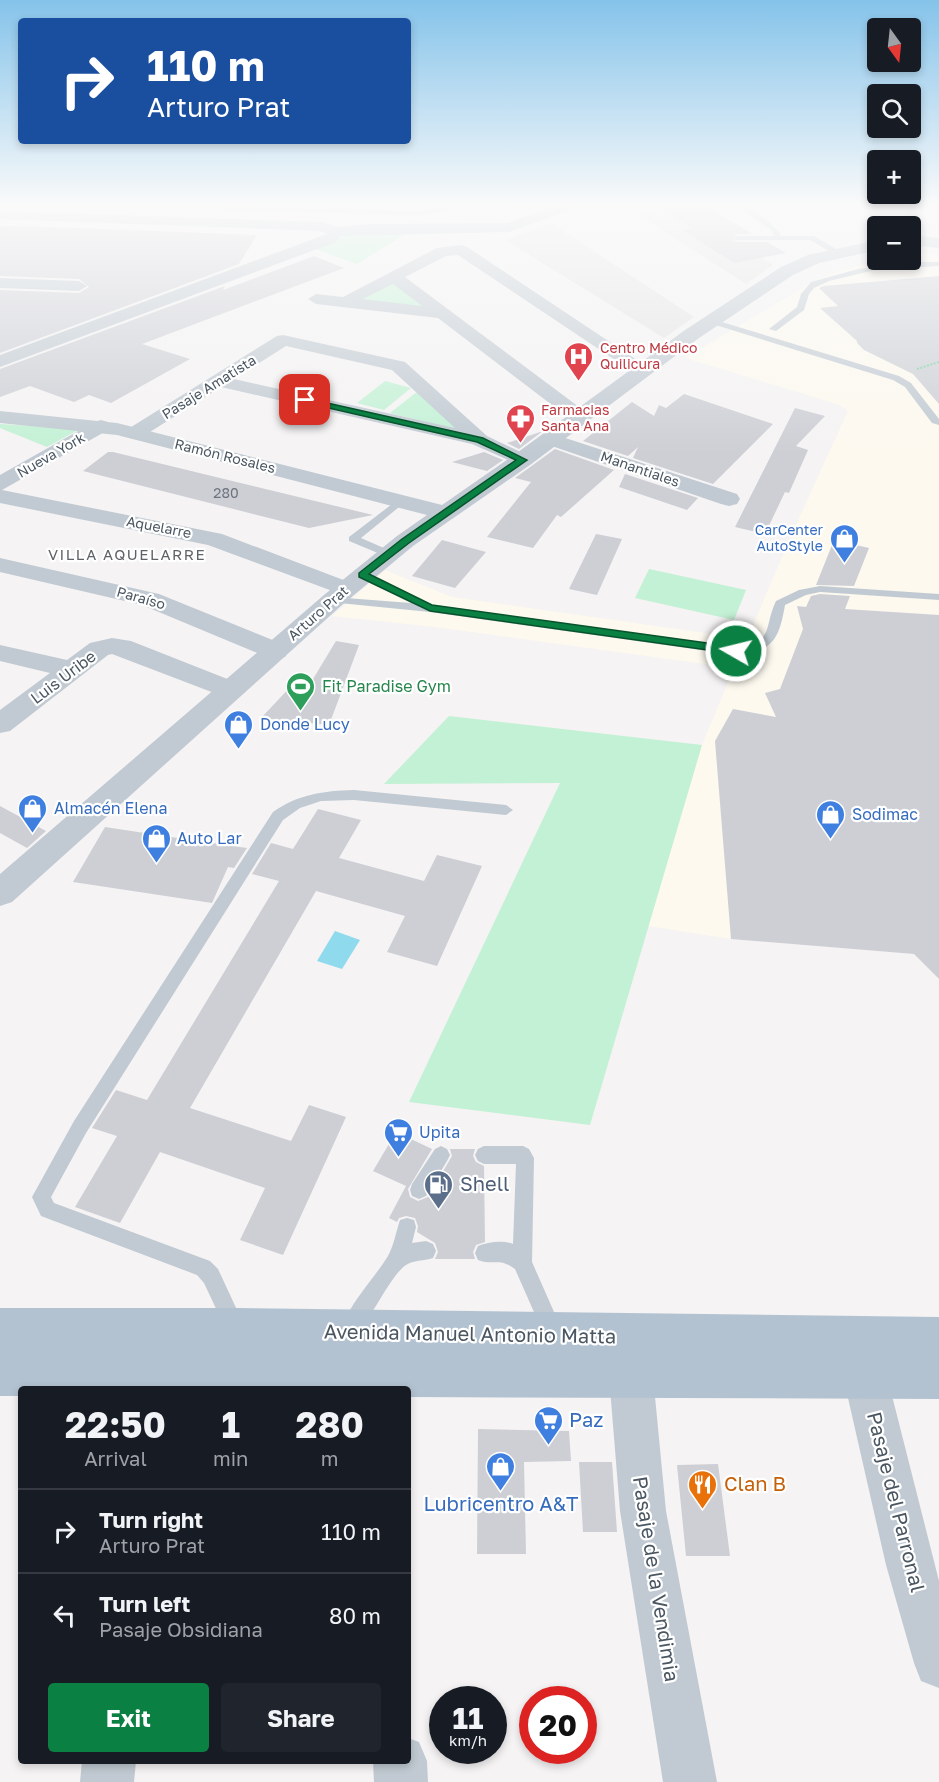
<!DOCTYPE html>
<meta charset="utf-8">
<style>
:root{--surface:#171b24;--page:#20242c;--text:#f1f3f6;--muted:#9ea1a6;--line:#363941;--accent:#0b8043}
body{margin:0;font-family:"Golos Text",sans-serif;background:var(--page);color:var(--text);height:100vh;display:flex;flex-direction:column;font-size:22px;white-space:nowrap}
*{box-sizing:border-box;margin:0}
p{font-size:20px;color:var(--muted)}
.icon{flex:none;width:33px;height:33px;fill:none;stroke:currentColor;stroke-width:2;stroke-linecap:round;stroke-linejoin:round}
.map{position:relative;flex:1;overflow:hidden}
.panel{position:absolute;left:18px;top:1386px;width:393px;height:378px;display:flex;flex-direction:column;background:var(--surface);border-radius:6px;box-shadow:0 3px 9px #0003}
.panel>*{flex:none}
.guide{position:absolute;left:18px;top:18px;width:393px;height:126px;border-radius:6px;box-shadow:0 3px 9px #0003;background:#1a4fa0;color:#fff;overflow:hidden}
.needle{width:39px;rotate:165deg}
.tools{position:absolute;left:867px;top:18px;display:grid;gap:12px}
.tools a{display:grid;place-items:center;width:54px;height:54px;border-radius:6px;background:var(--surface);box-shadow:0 3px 9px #0003;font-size:30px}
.speed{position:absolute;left:429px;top:1686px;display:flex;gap:12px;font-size:30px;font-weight:700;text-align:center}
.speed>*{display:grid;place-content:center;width:78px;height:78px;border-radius:50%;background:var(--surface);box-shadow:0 3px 9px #0003;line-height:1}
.speed small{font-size:15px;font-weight:400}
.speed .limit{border:9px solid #d22;background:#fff;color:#111}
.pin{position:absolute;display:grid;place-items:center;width:51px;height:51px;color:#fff;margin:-26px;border-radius:12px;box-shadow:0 3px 9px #0006}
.me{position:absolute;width:66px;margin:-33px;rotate:278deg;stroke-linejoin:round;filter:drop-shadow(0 0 4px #0008)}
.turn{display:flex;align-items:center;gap:21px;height:126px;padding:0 30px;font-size:27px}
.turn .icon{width:78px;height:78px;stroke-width:2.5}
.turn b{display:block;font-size:42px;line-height:51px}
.eta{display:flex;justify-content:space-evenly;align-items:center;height:102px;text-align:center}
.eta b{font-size:36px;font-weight:700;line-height:42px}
.cta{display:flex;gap:12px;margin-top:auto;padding:12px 30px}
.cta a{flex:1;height:69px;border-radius:6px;background:var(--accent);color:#fff;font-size:24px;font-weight:700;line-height:69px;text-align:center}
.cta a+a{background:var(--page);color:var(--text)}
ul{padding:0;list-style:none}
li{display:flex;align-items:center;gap:18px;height:84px;padding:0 30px;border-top:2px solid var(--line)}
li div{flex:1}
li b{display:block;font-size:22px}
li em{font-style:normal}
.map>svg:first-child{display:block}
</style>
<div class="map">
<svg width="939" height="1782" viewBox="0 0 939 1782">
<rect width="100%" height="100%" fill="#f5f3f3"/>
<path fill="#fdf9ef" d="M922,253l17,2v724l-25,-25 -183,-15 -83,-13 54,-181 32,-77 -299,-41 -103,-11 53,-46 67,27 295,42 47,-110 54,-118 -8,-6 -155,-47 129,-77 36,-14 38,-7h22l1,-5z"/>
<path fill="#e6e4e5" d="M623,205h58l92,60 -27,19z
M551,223l143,94 -30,21 -159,-98z"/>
<path fill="#c3f1d5" d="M354,231l50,4 -47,29 -42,-15z
M392,281l41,30 -69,-8 -4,-6z
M385,381l26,7 -27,22 -27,-7z
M418,391l44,40 -72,-18z
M0,424l80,5 -33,18 -47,-19z
M649,569l97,21 -12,30 -99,-22z
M449,716l253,29 -112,380 -181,-23 151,-319 -176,1z"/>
<path fill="#90daee" d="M335,931l25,9 -18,29 -25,-8z"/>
<path fill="#cdcfd5" d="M654,205h50l49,29h-16l-5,8h35l19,11 -52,10 -52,-33 9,-2z
M0,226l78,2 179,7 -18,29 -239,89v-63l79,3 10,-6 -10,-8 -79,-3z
M314,256l30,12 -202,76 48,15 -79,44 -22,-8 -15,7 -44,-16 -30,11v-28l225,-83 -2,4z
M939,276v128l-26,-30 -49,-24 -7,-7v-2l-37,-33 18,-2 -19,-18 5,-2z
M684,394l89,30 -60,60 -80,-26 5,-11 -10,9 -45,-15 49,-39 22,14 5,-11 7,3z
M795,408l30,8 -29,30 12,4 -19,43 -4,-1 -20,42 -30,-7z
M543,431l-24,18 -12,-6z
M555,449l59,21 -53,47 -4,-2 -24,33 -46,-11 44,-55 -16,-4z
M108,452h5l260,63 -64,13 -226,-57z
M484,452l19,8 -16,11 -35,-9z
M625,474l73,24 -11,12 -68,-23z
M596,534l26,5 -25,56 -28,-6z
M442,540l44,12 -31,36 -43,-12z
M834,540l35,8 -15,38 -38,-1z
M820,594l30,2 -5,13 94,6v364l-25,-25 -183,-15 -16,-198 18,-32 43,8 -11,-24 15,-4 23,-60 -6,-23 9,1 5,-11z
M336,641l23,4 -30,80 -68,-7 34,-36 15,2z
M0,806l46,25 -19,17 -27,-15z
M318,809l43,11 -22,38 85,23 13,-26 45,11 -45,100 -50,-14 18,-36 -89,-25 -126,217 101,33 18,-36 37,12 -63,138 -43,-15 25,-52 -105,-36 -40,71 -45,-16 42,-71 -25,-8 24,-38 31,10 132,-219 -27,-7 19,-31 22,6z
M105,827l79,12 63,9 -13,20 -6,-1 -16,36 -139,-21z
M396,1132l36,17 -24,40 2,8 8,4 10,-4 24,-41 -2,-7h25l-2,7 3,6 8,4 1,76 -9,3 -3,7 2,7h-40l3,-7 -3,-9 -18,-11 1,-6 -3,-8 -9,-2 -7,2 -2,4 -8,-4 17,-32 -33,-15z
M478,1429l91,2 2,30 -47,1 2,92h-49z
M579,1462h33l5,70h-34z
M718,1464l12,92h-44l-9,-91z"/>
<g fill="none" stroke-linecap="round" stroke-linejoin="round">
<path stroke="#7ad0a6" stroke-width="2" stroke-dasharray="2 1.5" stroke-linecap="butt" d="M917,369l22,-7"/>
<path fill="#c1cad2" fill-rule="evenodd" d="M204,205l215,6 37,-6 -14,7 -23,3 -190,-5z
M735,205c15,0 39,18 46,31h33l29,17 -7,2 -26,-15h-76l3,-4h37l-3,-6z
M911,262h28v4l-64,4 -46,11 -15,7 -5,6 -5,16 -28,21 -7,-2 28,-22 4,-13 10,-12 47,-13z
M712,319l187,57 12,7 28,36v6l-7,-2 -27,-36 -12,-7 -184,-57 -1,-2z
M400,498l4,1v4l-43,35 32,14v4h-8l-36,-15v-4z
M362,572l66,32 308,43c39,-4 27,-19 40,-46l23,-11 21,-4 119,8v6l-119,-8 -14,3 -21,10c-6,35 -12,46 -49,50l-306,-43 -101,-10v-4l4,-1 78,6 -53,-26 -2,-2z
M354,790l152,15 7,5 -7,5 -152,-15 -33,1 -21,7 -17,12 -197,313 -35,64 3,6 156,58 8,8 26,56 -3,7 -7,3 -7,-3 -23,-49 -7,-8 -156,-59 -9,-19 42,-76 199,-309c26,-18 50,-21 81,-22z
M441,1146l6,3 3,6 -3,6 -21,35 -7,3 -7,-3 -2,-6 2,-6 23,-35z
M484,1146h39l6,3 5,9 -2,104 30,68 -3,7 -7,3 -7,-3 -30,-68c-16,-12 -21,-3 -37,-9l-3,-7 3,-7c10,-4 25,-6 35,-2l3,-80h-32l-6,-3 -3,-6 3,-6z
M407,1218l7,2 2,7 -4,16 14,-2 7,3 3,7 -3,7c-9,3 -20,2 -27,7 -18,12 -39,65 -54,71l-7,-3 -3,-7c11,-27 31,-46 46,-70 6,-11 8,-24 12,-36z"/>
<path fill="#c1cad2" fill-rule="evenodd" d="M557,205h21l-2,3 -67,24 -168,4 -5,6 -336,125v-12l327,-121 -7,-3 -320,-12v-8l322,11 15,5 36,-3 134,-1z
M461,245l6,2 185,123 -2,4h-14l-178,-119 -12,1 -41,21 182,136 3,4 -3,4h-14l-135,-103 -122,-14 -8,-5 8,-5 27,3 94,-49zM393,284l29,22 -59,-7z
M0,278l79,3 8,5 -8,5 -79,-3z
M283,335l122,27 82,74 42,20 3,4 -3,4 -7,2 -50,-22 -251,-57 -79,50h-14l-3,-4 3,-4 149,-93zM286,346l106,24 63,58 -221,-49z
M101,420l7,2 3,4 -3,4 -106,60 220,44 132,50 4,5 -4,5 -8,2 -138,-51 -208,-42v-28l94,-53z
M550,433l187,61 3,5 -3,5 -8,2 -8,-2 -178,-61 -3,-4 3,-4z
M0,558l159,36 126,51 4,6 -4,6 -9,2 -9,-2 -125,-52 -142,-33z
M112,638l19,3 109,43 4,6 -4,6 -9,3 -9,-3 -110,-42 -4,1 -98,76 -10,2v-23l50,-37 -50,-12v-16l67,15 23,-17z
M631,1354l15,7 7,15 13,135 51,271h-54l-43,-271 -11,-135 7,-15z
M865,1354l15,7 7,15 52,205v107l-18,-7 -7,-18 -28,-98 -43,-189 7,-15z
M408,1738l11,4 8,19 1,21h-54l-1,-21h35z
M82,1761h54l-2,21h-54z"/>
<path fill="#c1cad2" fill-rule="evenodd" d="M910,205h16l-9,21 -7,4v-4h-9z
M910,235l29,3v10l-29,-3z
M878,240v10l-59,13 -26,12 -94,63 -169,127 -117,81 -71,59 -330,297 -12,4v-32l324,-279 73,-59 30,-21 -310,-80 -117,-12v-12l117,12 325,82 72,-50 171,-125 96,-63 27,-12z"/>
<path fill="#b3c2d1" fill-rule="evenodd" d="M0,1308h236l703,9v82l-531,-2v-8h-387v7h-21z"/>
</g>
<linearGradient id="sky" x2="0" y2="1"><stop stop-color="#85c3ea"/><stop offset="0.45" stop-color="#fafafa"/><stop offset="1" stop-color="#fafafa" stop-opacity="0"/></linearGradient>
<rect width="939" height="454" fill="url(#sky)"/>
<path fill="#0b8043" stroke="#07532c" stroke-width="1.5" d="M305,398l178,40 44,22 -118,83 -40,31 63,31 304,42 6,4 -6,3 -306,-43 -71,-34v-4l43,-34 114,-79 -39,-18 -175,-40v-3z"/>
<defs>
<symbol id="hospital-pin" viewBox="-11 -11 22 30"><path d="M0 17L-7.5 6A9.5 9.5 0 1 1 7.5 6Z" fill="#e0444e" stroke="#fff"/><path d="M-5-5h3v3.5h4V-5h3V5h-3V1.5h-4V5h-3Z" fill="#fff"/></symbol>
<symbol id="pharmacy-pin" viewBox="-11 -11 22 30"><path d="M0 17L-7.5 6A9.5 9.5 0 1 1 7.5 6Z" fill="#e0444e" stroke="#fff"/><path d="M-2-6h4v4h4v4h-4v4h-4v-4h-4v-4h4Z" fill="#fff"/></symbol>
<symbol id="shop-pin" viewBox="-11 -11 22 30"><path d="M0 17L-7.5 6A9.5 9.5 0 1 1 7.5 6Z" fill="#3f7fe0" stroke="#fff"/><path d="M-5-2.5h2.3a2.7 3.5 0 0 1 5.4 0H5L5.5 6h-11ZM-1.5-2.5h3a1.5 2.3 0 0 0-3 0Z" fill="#fff"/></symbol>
<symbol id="stadium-pin" viewBox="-11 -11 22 30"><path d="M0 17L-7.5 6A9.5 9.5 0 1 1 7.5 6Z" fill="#2e9e5b" stroke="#fff"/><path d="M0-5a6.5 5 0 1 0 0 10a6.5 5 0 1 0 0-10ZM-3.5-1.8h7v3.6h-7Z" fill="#fff"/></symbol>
<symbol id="supermarket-pin" viewBox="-11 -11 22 30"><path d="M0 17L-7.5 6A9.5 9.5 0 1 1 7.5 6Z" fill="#3f7fe0" stroke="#fff"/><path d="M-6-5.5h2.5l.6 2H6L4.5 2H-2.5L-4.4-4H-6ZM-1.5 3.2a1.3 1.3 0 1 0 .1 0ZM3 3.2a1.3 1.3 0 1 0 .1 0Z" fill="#fff"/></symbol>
<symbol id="fuel-pin" viewBox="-11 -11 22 30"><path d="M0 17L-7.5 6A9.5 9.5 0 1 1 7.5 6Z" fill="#5c6f8a" stroke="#fff"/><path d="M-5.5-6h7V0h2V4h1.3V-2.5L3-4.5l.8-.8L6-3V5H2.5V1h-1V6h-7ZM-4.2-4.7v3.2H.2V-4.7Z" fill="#fff"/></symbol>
<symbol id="restaurant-pin" viewBox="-11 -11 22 30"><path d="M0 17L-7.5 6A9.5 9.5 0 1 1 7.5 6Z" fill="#e8710a" stroke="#fff"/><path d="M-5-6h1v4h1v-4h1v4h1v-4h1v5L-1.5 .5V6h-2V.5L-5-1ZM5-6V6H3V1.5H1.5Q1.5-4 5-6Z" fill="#fff"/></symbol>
</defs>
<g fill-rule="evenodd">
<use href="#hospital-pin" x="562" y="340" width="33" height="45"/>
<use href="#pharmacy-pin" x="504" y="402" width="33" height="45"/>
<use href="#shop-pin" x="828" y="522" width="33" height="45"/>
<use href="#stadium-pin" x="284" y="670" width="33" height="45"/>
<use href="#shop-pin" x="222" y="708" width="33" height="45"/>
<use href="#shop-pin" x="16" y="792" width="33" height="45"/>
<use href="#shop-pin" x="814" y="798" width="33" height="45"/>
<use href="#shop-pin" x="140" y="822" width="33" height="45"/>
<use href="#supermarket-pin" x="382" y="1116" width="33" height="45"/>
<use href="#fuel-pin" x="422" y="1168" width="33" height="45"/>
<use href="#supermarket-pin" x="532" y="1404" width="33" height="45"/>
<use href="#shop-pin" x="484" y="1450" width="33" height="45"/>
<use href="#restaurant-pin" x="686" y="1468" width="33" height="45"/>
</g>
<g text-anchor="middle" stroke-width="4.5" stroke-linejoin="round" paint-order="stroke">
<g font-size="14" fill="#be3a42" stroke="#fff" text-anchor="start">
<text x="600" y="353">Centro Médico<tspan x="600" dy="16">Quilicura</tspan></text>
<text x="541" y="415">Farmacias<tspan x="541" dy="16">Santa Ana</tspan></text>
</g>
<g font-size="14" fill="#4a5661" stroke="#fff">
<text transform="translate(209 387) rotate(-32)" y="5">Pasaje Amatista</text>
<text transform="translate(51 455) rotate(-30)" y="5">Nueva York</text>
<text transform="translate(225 456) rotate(14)" y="5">Ramón Rosales</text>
<text transform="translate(640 469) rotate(19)" y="5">Manantiales</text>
<text transform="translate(159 527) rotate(11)" y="5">Aquelarre</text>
<text transform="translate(141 598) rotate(16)" y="5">Paraíso</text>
<text transform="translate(318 613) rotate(-41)" y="5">Arturo Prat</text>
</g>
<g font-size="14" fill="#6b747e">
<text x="226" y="498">280</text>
</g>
<g font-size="14" fill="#366cbe" stroke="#fff" text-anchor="end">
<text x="823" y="535">CarCenter<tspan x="823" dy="16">AutoStyle</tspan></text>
</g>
<g font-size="15" letter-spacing="1.5" fill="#5f6368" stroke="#fff">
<text x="127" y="560">VILLA AQUELARRE</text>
</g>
<g font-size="16" fill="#4a5661" stroke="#fff">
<text transform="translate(63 677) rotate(-37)" y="6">Luis Uribe</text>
</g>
<g font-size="16" fill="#27864d" stroke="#fff" text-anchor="start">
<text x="322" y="692">Fit Paradise Gym</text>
</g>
<g font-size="16" fill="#366cbe" stroke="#fff" text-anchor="start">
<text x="260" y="730">Donde Lucy</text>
<text x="54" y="814">Almacén Elena</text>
<text x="852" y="820">Sodimac</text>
<text x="177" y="844">Auto Lar</text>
<text x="419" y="1138">Upita</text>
</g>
<g font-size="20" fill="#4e5e75" stroke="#fff" text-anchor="start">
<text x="460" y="1191">Shell</text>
</g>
<g font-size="20" fill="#4a5661" stroke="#fff">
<text transform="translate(470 1334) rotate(1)" y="7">Avenida Manuel Antonio Matta</text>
<text transform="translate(896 1502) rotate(76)" y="7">Pasaje del Parronal</text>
<text transform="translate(656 1579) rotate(81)" y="7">Pasaje de la Vendimia</text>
</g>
<g font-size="20" fill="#366cbe" stroke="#fff" text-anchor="start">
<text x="569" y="1427">Paz</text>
<text x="501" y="1511" text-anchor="middle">Lubricentro A&amp;T</text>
</g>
<g font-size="20" fill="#c56008" stroke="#fff" text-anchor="start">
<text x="724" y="1491">Clan B</text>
</g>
</g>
</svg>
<div class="tools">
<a><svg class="needle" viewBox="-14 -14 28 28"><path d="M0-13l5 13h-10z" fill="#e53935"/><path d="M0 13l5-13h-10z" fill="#9ea1a6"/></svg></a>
<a><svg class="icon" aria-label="search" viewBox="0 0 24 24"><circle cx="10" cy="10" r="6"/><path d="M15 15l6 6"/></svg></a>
<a>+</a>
<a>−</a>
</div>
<div class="speed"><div>11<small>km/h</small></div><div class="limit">20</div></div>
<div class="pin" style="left:305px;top:400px;background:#d93025"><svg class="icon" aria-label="arrive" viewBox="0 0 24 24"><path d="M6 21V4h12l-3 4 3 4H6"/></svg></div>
<svg class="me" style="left:736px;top:651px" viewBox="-20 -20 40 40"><circle r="17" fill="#0b8043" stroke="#fff" stroke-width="3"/><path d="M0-11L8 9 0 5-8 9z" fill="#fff"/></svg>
<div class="guide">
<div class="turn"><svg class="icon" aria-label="right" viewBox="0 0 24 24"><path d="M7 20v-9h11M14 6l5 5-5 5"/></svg><div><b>110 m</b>Arturo Prat</div></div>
</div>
<section class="panel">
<div class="eta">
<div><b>22:50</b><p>Arrival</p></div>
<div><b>1</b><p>min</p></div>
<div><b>280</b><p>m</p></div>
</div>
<ul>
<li><svg class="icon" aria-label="right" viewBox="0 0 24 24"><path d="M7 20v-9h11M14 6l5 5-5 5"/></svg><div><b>Turn right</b><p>Arturo Prat</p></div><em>110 m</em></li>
<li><svg class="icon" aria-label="left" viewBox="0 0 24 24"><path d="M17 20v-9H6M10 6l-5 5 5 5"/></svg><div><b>Turn left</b><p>Pasaje Obsidiana</p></div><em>80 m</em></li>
</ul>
<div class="cta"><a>Exit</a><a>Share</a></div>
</section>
</div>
